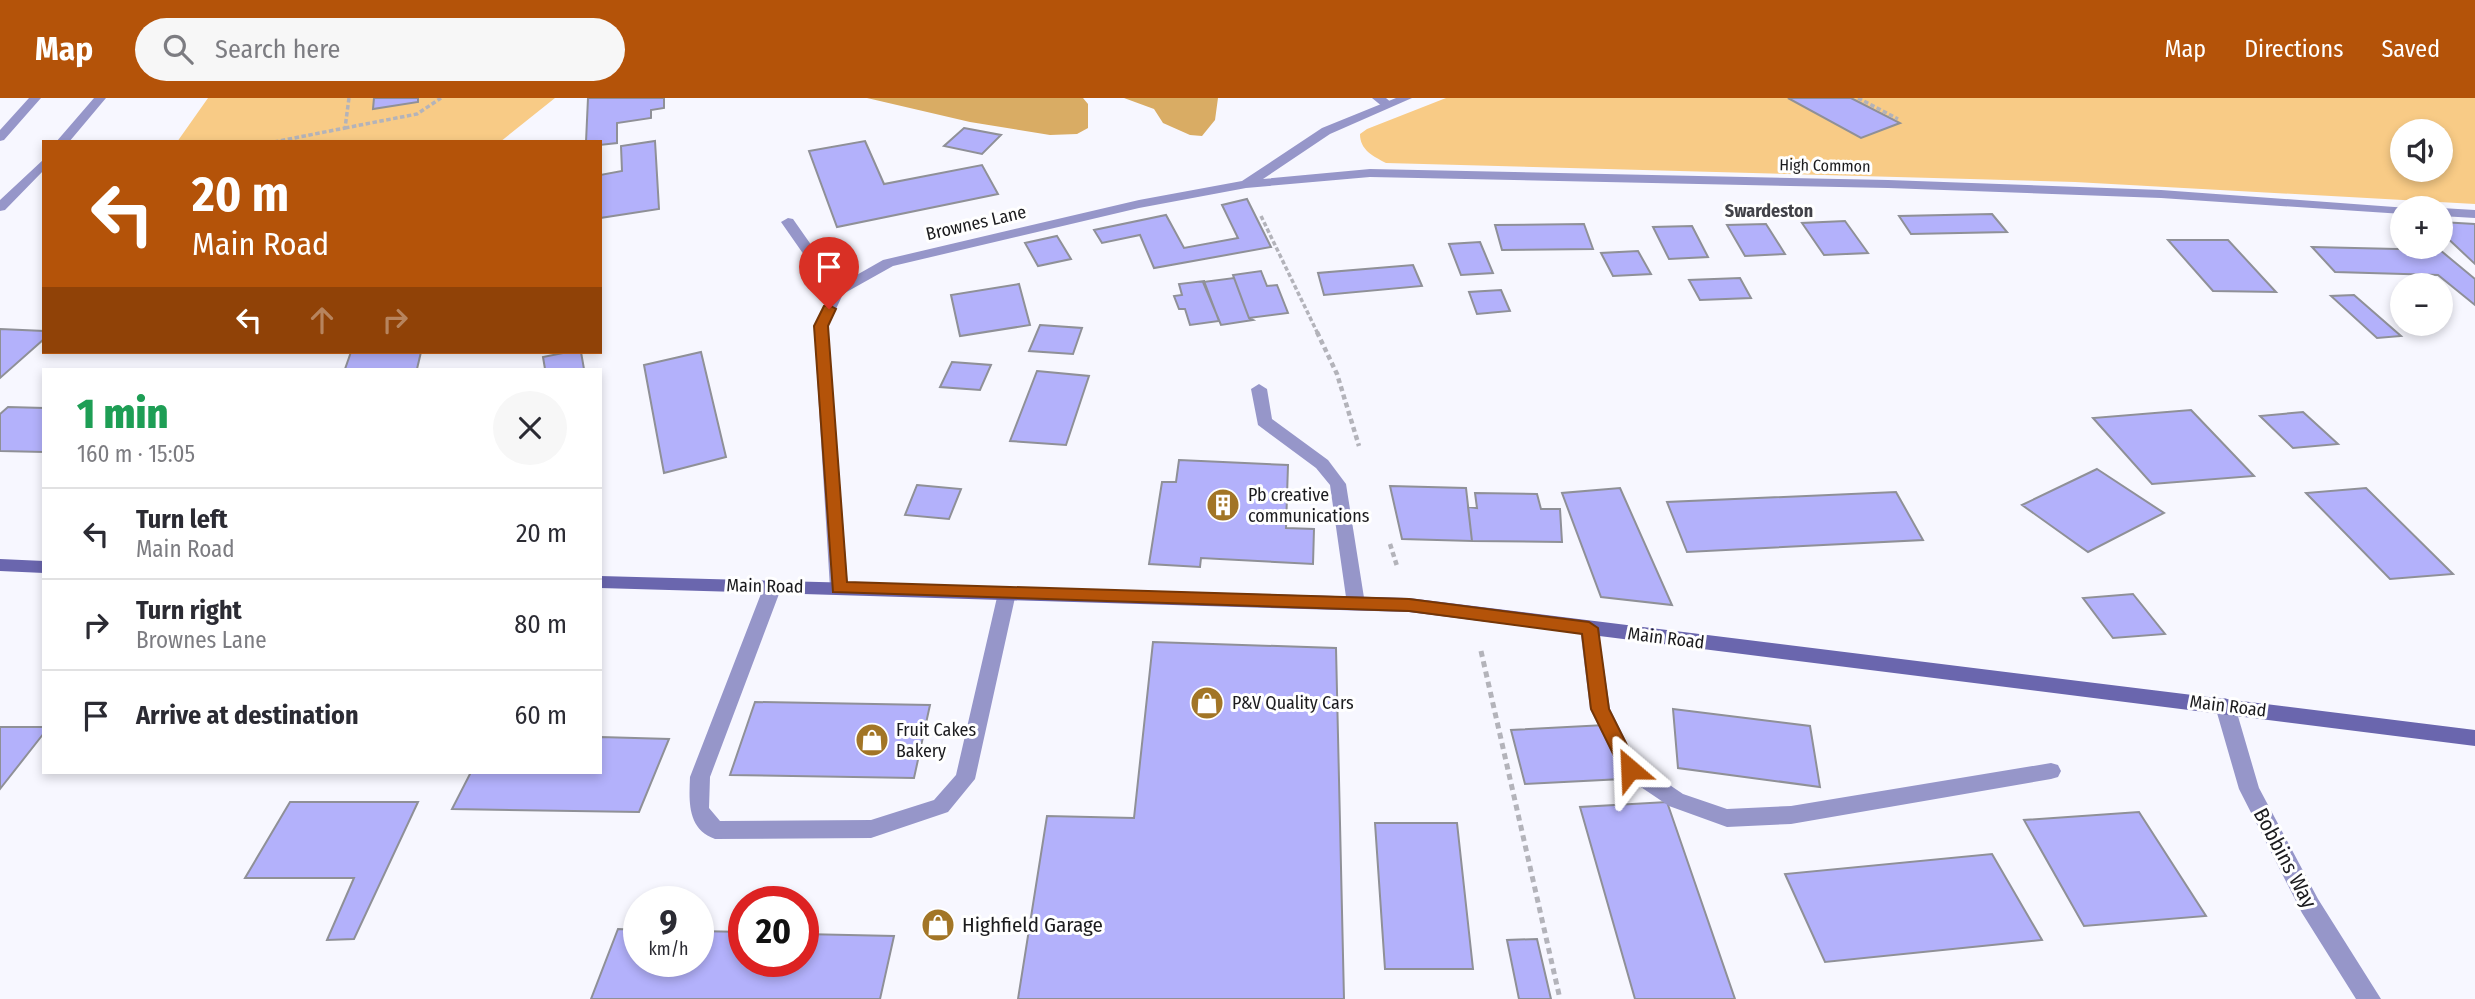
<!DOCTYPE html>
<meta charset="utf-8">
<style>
:root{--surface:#fff;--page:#f7f7f7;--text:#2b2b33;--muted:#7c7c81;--line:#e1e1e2;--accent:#b45309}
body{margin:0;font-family:"Fira Sans Condensed",sans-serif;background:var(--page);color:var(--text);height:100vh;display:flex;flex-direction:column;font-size:26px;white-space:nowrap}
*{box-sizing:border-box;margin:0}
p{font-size:23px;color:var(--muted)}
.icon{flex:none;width:38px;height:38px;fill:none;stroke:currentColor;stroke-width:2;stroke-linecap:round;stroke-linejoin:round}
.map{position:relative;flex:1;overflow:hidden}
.sheet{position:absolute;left:42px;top:270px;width:560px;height:406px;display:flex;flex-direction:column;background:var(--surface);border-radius:0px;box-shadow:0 4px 10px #0003}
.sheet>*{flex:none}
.guide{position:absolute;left:42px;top:42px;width:560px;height:214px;border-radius:0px;box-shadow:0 4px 10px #0003;background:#b45309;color:#fff;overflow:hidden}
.fabs{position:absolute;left:2390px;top:21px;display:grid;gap:14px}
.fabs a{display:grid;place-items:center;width:63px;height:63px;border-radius:50%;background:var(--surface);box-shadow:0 4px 10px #0003;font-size:35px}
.speed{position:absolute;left:623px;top:788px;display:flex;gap:14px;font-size:35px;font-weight:700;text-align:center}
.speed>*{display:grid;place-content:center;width:91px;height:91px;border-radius:50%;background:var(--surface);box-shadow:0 4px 10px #0003;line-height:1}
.speed small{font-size:18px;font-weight:400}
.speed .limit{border:10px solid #d22;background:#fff;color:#111}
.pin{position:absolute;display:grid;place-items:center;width:60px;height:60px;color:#fff;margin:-72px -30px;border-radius:50% 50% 50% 0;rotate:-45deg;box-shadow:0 0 7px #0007}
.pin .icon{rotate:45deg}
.me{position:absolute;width:77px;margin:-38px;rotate:334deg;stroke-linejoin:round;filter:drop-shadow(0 0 5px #0008)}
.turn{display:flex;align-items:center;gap:24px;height:147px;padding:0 35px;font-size:32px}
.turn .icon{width:91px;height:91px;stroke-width:2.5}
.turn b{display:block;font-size:49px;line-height:60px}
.lanes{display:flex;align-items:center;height:66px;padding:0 35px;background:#0003;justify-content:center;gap:35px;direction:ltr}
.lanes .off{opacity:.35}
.round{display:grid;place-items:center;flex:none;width:74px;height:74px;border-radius:37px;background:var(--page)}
.summary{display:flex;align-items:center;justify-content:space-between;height:119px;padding:0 35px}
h1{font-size:42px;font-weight:800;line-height:52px;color:#1e9e55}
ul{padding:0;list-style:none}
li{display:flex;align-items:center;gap:21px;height:91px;padding:0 35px;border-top:2px solid var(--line)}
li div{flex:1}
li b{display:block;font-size:26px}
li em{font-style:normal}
header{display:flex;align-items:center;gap:42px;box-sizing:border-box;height:98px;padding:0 35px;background:var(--accent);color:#fff}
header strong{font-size:33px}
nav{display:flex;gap:38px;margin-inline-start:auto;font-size:24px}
.search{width:490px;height:63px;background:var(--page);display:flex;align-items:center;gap:18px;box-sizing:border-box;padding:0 24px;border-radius:38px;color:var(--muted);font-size:26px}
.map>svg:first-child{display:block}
</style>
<header>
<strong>Map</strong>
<div class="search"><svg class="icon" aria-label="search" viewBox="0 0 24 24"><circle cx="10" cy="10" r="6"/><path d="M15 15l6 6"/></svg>Search here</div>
<nav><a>Map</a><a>Directions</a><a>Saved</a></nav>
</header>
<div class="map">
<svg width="2475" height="901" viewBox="0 0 2475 901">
<rect width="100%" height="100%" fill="#f7f7ff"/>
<path fill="#f8cb86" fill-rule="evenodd" d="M208,0h347l-55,44h-323z
M1446,0h1029v106l-400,-22 -689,-19c-13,-7 -26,-13 -26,-29l7,-5zM2403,33h38v39h-38z"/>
<path fill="#d9ac64" d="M867,0h216l5,6v24l-11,6 -27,1 -80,-13z
M1124,0h94l-3,22 -13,16 -12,-1 -27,-12 -9,-14z"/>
<path fill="#b3b1fb" stroke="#8f9097" stroke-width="2" d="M374,0h44v4l-45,7z
M588,0h76v10l-13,2v8l-34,5v20l-17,2v-3h-14z
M1788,0h63l49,25 -39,15z
M964,30l37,7 -19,19 -38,-8z
M655,43l4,68 -59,9v-43l22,-4 -1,-25z
M865,43l19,43 98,-19 16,29 -161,33 -28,-76z
M1247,101l24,48 -117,21 -14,-33 -38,8 -8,-13 72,-15 18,33 54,-10 -16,-33z
M1992,116l15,18 -96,2 -12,-18z
M1845,123l23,32 -44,2 -22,-32z
M2441,124l34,2v40l-34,-32z
M1584,126l9,25 -91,1 -7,-25z
M1766,126l19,30 -40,2 -18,-31z
M1692,128l16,31 -39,2 -16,-32z
M1057,138l14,23 -33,7 -13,-23z
M2168,142h60l48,52 -63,-1z
M1480,144l13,31 -32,2 -12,-31z
M2312,149l128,3 35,29v26l-37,-30 -103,-3z
M1638,153l13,23 -38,2 -12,-23z
M1413,167l9,21 -98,9 -6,-22z
M1261,173l6,15 10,-1 11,28 -39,5 -16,-43z
M1234,180l15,40 4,2 -32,5 -18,-43z
M1740,180l11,20 -51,2 -11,-20z
M1204,183l15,40 -29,4 -5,-16h-6l-5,-13 8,-1 -3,-11z
M1019,186l11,41 -70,11 -9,-41z
M1501,192l9,21 -33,3 -8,-22z
M2354,197l47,41 -24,2 -46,-42z
M1040,227l42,3 -9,26 -44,-3z
M0,231l44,2v8l-44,39z
M351,254h70l-4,17h-72z
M568,254h13l3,17h-39l-2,-12z
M701,254l25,105 -62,16 -20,-108z
M952,264l39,3 -11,25 -40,-3z
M1037,273l52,5 -23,69 -56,-4z
M8,309l36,1v44l-44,-1v-37z
M2191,312l63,66 -102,8 -59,-66z
M2303,314l35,32 -45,4 -33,-32z
M1179,362l109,5 -2,63 28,1 -1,35 -112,-6 -1,9 -51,-3 13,-82h14z
M2097,371l67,44 -76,39 -66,-47z
M917,387l44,4 -12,30 -44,-4z
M1390,388l76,2 6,53 -70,-2z
M1620,390l52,117 -71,-8 -39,-104z
M2366,390l87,86 -63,5 -84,-86z
M1896,394l27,48 -236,12 -20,-50z
M1475,395l62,1 4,15h19l2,33 -90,-1 -4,-34 9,1z
M2133,496l32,40 -52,4 -30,-40z
M1153,544l183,6 8,351h-326l29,-183 87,2z
M755,604l175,3 -16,73 -184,-3z
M1673,611l137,17 10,61 -142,-19z
M1605,627l17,54 -97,5 -14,-54z
M0,629h44v6l-44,56z
M600,639l69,2 -30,73 -187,-3 19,-37h129z
M290,704h128l-64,137 -27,1 27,-62h-109z
M1667,704l68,197h-100l-55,-192z
M2139,714l67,104 -122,10 -60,-106z
M1375,725h82l16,146h-88z
M1992,756l50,86 -217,22 -40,-88z
M618,831l21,1v31h59v-30l46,1v29h59v-27l91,2 -14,63h-289z
M1537,841l14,60h-32l-12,-59z"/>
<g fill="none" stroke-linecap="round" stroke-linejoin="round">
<path stroke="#b3b3ba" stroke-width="3.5" stroke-dasharray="4.5 2.5" stroke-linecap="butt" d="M1858,0l40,21
M345,30l72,-14 24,-16
M274,44l71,-14 4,-30
M1261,118l57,118"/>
<path stroke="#b3b3ba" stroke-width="4.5" stroke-dasharray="5 3.5" stroke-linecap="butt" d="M1317,234l20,42 22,72
M1390,446l7,22"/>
<path stroke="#b3b3ba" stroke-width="5" stroke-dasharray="6 4.5" stroke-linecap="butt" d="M1481,553l79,348"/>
<path fill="#9696c9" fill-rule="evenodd" d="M29,0h12l-37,42 -4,1v-11z
M94,0h12l-37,44h-13z
M1372,0h14l7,6 -10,3z
M44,61v11l-39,40 -5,1v-11z
M788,120l5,1 49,70v6h-10l-51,-73z
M1259,286l8,5 5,30 56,41 18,24 19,120 -3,5h-12l-3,-5 -17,-119 -14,-17 -58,-43 -7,-36z
M773,481l6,2 3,5 -72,191 -1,31 11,13 151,-1 63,-20 22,-25 42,-182 3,-5h12l3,5 -41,186 -27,33 -77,26 -156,1c-28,-10 -26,-38 -25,-62l74,-191 3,-5z
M1589,523l7,2 2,5 12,81 27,54 46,31 44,15 64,-3 260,-43 7,2 3,6 -3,6 -7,2 -260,45 -64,3 -58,-21 -46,-31 -33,-66 -10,-81 2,-5z"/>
<path fill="#9696c9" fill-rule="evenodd" d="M1396,0h16l-82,36 -67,45 107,-10 518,11 273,10 247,18h-5v6l-242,-16 -273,-10 -518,-11 -124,11 -107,20 -246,58 -50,28 -15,32 20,262 -3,5h-12l-3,-5 -16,-262 18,-37 51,-29 256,-60 103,-19 80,-53z
M2440,110h1l34,2v8l-34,-2z
M2225,600l7,3 3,5 24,82 59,111 63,100h-25l-54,-86 -63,-124 -24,-83 3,-5z"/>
<path fill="#6a66ae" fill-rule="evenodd" d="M0,461l44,2v12l-44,-2z
M600,478l809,22 1066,132v16l-1066,-134 -809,-24z"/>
</g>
<path fill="#b45309" stroke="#753606" stroke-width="2" d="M829,207l7,4 -8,17 19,256 562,17 180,23 9,6 11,81 30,60 -3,5 -6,3 -7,-3 -32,-65 -9,-75 -173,-23 -576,-19 -19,-266 10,-20z"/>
<defs>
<symbol id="building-disc" viewBox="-11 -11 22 22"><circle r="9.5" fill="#a27526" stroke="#fff"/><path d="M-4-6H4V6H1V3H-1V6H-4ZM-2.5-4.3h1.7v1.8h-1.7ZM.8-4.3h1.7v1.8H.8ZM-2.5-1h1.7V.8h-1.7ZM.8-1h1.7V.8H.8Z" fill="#fff"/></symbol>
<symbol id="shop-disc" viewBox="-11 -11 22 22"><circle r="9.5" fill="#a27526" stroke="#fff"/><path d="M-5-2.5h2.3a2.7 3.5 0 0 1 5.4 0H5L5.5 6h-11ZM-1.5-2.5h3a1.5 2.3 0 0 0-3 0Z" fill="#fff"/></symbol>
</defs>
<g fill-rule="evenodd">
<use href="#building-disc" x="1204" y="388" width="38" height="38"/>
<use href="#shop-disc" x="1188" y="586" width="38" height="38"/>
<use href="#shop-disc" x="853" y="623" width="38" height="38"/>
<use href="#shop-disc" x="919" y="808" width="38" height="38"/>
</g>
<g text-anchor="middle" stroke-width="6" stroke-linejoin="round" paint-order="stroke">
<g font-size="16" fill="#1b1b1e" stroke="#fff">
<text transform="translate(1825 67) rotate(1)" y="6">High Common</text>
</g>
<g font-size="18" font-weight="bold" fill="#424248" stroke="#fff">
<text x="1769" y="119">Swardeston</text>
</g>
<g font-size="18" fill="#1b1b1e" stroke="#fff">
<text transform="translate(976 125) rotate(-13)" y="6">Brownes Lane</text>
<text transform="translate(765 488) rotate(1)" y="6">Main Road</text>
<text transform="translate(1666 540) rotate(7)" y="6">Main Road</text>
<text transform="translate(2228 608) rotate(7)" y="6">Main Road</text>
</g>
<g font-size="18" fill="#1b1b1e" stroke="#fff" text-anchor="start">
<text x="1248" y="403">Pb creative<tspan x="1248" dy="21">communications</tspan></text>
<text x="1232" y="611">P&amp;V Quality Cars</text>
<text x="896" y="638">Fruit Cakes<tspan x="896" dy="21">Bakery</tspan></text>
</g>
<g font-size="21" fill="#1b1b1e" stroke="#fff">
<text transform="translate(2285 760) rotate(62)" y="7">Bobbins Way</text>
</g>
<g font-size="21" fill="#1b1b1e" stroke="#fff" text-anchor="start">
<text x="962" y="834">Highfield Garage</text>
</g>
</g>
</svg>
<div class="fabs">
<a><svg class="icon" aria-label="sound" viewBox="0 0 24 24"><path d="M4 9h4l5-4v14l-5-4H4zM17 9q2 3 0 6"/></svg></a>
<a>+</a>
<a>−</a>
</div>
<div class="speed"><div>9<small>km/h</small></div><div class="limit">20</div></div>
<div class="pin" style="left:829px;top:211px;background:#d93025"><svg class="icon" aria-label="arrive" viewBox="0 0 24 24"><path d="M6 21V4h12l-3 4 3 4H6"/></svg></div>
<svg class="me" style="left:1630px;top:671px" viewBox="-20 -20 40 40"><path d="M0-17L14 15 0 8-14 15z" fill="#b45309" stroke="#fff" stroke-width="4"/></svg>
<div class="guide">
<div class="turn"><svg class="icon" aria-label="left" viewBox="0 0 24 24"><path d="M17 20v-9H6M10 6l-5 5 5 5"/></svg><div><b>20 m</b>Main Road</div></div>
<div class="lanes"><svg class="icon" aria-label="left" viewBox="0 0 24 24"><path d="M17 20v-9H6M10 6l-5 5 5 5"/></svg><svg class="icon off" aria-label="ahead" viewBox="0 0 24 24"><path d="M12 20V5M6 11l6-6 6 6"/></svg><svg class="icon off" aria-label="right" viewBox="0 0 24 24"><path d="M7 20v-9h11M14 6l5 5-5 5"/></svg></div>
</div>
<section class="sheet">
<div class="summary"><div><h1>1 min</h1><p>160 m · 15:05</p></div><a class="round"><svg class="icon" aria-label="close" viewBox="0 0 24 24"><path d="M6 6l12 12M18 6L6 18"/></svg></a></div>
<ul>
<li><svg class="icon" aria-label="left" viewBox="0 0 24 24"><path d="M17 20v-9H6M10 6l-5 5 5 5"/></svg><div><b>Turn left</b><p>Main Road</p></div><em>20 m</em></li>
<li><svg class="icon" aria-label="right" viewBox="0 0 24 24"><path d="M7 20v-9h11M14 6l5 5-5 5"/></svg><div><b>Turn right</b><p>Brownes Lane</p></div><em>80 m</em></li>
<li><svg class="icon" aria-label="arrive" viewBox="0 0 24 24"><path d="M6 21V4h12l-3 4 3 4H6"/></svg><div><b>Arrive at destination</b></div><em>60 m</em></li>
</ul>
</section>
</div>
